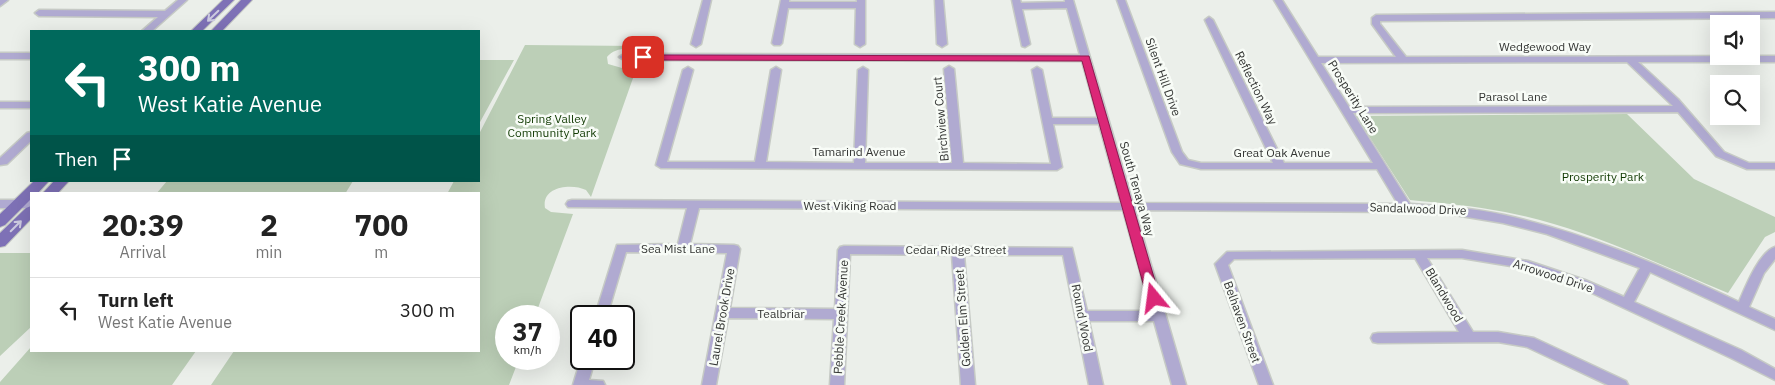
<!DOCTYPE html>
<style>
:root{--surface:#fff;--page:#f2f2f2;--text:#222;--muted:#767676;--line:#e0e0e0}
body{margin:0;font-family:"IBM Plex Sans",sans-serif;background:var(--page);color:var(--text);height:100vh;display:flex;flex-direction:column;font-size:19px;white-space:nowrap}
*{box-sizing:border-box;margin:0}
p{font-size:16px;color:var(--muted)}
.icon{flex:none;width:28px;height:28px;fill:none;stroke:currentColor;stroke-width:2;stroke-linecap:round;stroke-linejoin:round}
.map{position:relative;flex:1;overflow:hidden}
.panel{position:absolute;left:30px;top:192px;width:450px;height:160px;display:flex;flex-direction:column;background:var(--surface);border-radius:0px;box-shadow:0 5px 20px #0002}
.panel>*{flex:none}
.top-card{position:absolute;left:30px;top:30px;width:450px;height:152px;border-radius:0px;box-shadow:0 5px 20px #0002;background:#00695c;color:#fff;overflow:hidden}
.tools{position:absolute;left:1710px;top:15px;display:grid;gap:10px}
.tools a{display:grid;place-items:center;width:50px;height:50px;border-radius:0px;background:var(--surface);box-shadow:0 5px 20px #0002;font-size:25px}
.speed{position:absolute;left:495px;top:305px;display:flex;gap:10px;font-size:25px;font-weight:700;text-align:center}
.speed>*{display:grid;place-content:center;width:65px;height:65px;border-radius:50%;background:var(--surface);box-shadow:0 5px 20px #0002;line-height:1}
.speed small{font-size:12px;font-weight:400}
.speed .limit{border:2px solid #111;border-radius:8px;background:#fff;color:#111}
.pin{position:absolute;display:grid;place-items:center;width:42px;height:42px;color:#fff;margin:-21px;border-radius:10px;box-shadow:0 2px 8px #0006}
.me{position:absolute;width:55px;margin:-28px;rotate:344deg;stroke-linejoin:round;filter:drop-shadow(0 0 4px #0008)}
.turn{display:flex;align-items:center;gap:18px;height:105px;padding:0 25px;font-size:22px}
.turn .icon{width:65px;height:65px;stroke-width:2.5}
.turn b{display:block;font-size:35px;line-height:42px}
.then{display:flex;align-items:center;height:48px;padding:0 25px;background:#0003;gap:10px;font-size:19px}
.eta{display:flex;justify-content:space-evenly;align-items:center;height:85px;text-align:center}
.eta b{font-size:30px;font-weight:800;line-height:35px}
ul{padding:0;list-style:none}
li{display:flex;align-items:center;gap:15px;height:65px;padding:0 25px;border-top:1px solid var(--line)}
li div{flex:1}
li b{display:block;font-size:19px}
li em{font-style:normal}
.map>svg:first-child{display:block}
</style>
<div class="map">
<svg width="1775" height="385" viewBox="0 0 1775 385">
<rect width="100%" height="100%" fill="#ebefea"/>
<path fill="#bccfb7" d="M525,45l113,1 6,3 -1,3c-12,-5 -28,-5 -36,5l1,7 14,4 16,-4 -47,133 -5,-7c-14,-7 -45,-4 -41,18l6,4 22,2 -38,102h-29v43h13l-10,26h-298l23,-34h245v-157h-32l7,-13h25v-47z
M479,60h35l-35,64z
M1627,114l67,65 81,38v15l-10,5 -37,56c-72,-30 -145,-66 -223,-81 -31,-6 -63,-9 -95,-12l-54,-84z
M167,181h186l-8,13h-189z
M0,253h31v74l-31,29z
M31,347v4h165l-24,34h-172v-3z"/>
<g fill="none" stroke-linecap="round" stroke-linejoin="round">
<defs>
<path id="minor" d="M0,0h8l-8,6z
M178,0h9l-35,31h-10l16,-14 -119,-1 -4,-3 4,-3 126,1z
M703,0h8l-10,44 -5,3 -5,-3z
M781,0h8v2h68v-2h8v44l-5,3 -5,-3 1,-36h-68l-6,35 -2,2h-6l-2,-2z
M935,0h8l4,44 -5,3 -5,-3z
M1012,0h8l1,3 44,-1v-2h8l60,203 265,1 -21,-35h-176l-21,-5 -8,-12 -55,-152h8l57,152 6,8 13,3h72l-68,-143 4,-3 4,3 71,143h89l-99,-163h8l36,57h78l-24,-33v-6l4,-3 399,-3v6l-395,3v3l26,33 369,-1v6h-137l40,37 46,53 25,11h26v6h-28l-31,-13 -38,-44 -325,1 57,91c31,2 63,4 94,11 82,18 159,51 235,87 6,-14 20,-50 36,-55v12l-11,14 -15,34 26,12v11l-125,-58 -16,30 107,48 34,19v11l-44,-22 -154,-72 -54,-18 -61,-10h-35l46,74h25l36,6 92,43 2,4h-20l-81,-38 -29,-5 -120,1 -5,-1 -2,-4 2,-4 5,-1 81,-1 -44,-74 -181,1 -6,6 45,120h-14l-44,-121 12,-12 235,-2 66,11 57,19 39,17 16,-29 -93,-34 -44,-11 -48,-8 -49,-3 -271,-2 51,175h-14l-18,-64h-65l14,64h-14l-26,-130h-99l11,130h-14l-9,-130 -102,-1 -6,131h-14l4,-66 -106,-1 -12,67h-14l25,-132 -101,-1 -19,64h-12l22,-71 61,-1 9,-36 -119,-1 -2,-3 2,-3 4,-1 549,3 -22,-79h-46l9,43 -5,3 -396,-2 -5,-3 27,-95 5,-3 5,3 -26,92h88l16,-92 5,-3 5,3 -15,92 88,1 4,-93 5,-3 5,3 -3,93h87l-8,-94 5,-3 5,3 9,94 88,1 -19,-94 5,-3 5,3 10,48h46l-16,-57 -458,-1 -5,-3 5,-3 456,1 -13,-47 -45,1 8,35 -5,3 -3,-1zM1627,62l46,44 -324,1 -28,-44zM699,208l424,2 28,101h-64l-15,-63 -228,-2 -4,1 -2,3 -3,59 -105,-1 10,-59 -2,-3 -4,-1 -44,-1z
M0,53h31v6h-31z
M0,102h31v6h-31z
M31,132v9l-24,23 -7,1v-7l27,-25z
M0,200h31v8h-31z
M581,359h14l-6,21 14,1 2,4h-32z"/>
<path id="major" d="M223,0h11l-32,31h-11z
M241,0h11l-30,31h-11z
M34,181h15l-12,13h-6v5l-26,26 -5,2v-13z
M54,181h15l-12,13h-15z
M31,206v13l-26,27 -5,1v-14l26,-25z"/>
</defs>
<use href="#minor" stroke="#c6cac5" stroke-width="3"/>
<use href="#major" stroke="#c6cac5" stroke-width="2"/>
<use href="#minor" fill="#b0aad1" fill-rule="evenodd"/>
<use href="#major" fill="#7e71b6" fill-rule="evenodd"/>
</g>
<defs><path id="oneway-shaft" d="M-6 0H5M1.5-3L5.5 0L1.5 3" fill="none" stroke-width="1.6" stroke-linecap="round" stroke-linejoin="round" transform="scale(1.25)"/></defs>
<g stroke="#cdcbe0">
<use href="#oneway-shaft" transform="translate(213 16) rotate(136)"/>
<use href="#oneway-shaft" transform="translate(16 226) rotate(-45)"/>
</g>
<path fill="#db2777" stroke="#8e194d" d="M640,55l449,1 71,242 -6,5 -7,-5 -65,-237 -439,-1 -4,-3z"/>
<g text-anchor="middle" stroke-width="5" stroke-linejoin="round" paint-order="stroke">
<g font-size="12" fill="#333533" stroke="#f8fcf7">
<text x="1545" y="51">Wedgewood Way</text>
<text transform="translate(1163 77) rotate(70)" y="4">Silent Hill Drive</text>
<text transform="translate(1256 88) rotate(64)" y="4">Reflection Way</text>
<text transform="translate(1353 97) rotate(58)" y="4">Prosperity Lane</text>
<text x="1513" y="101">Parasol Lane</text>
<text transform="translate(941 119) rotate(-95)" y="4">Birchview Court</text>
<text x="859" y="156">Tamarind Avenue</text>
<text x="1282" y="157">Great Oak Avenue</text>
<text transform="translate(1137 189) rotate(74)" y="4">South Tenaya Way</text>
<text x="850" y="210">West Viking Road</text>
<text transform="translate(1418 209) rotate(2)" y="4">Sandalwood Drive</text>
<text x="678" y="253">Sea Mist Lane</text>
<text x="956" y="254">Cedar Ridge Street</text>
<text transform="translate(1553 276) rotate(18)" y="4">Arrowood Drive</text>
<text transform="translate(1444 295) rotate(59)" y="4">Blandwood</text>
<text x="781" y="318">Tealbriar</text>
<text transform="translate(722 317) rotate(-80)" y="4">Laurel Brook Drive</text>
<text transform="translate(841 317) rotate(-87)" y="4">Pebble Creek Avenue</text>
<text transform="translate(963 318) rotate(-94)" y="4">Golden Elm Street</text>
<text transform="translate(1082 318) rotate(79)" y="4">Round Wood</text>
<text transform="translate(1242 322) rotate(70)" y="4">Belhaven Street</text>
</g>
<g font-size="12" fill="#123b04" stroke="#f8fcf7">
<text x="552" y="123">Spring Valley<tspan x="552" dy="14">Community Park</tspan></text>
<text x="1603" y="181">Prosperity Park</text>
</g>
</g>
</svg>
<div class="tools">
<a><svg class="icon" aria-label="sound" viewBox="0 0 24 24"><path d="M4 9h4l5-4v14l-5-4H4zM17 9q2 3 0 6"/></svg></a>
<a><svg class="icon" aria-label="search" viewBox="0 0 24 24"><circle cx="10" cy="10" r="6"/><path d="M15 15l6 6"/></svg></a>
</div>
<div class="speed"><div>37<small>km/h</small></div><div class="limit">40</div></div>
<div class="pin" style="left:643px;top:57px;background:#d93025"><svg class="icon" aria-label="arrive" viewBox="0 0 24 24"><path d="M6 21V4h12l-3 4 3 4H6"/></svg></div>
<svg class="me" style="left:1154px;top:298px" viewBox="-20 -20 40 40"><path d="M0-17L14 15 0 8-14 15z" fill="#db2777" stroke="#fff" stroke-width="4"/></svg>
<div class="top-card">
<div class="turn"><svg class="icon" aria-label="left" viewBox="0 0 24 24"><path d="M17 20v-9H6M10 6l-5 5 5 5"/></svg><div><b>300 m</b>West Katie Avenue</div></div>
<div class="then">Then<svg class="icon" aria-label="arrive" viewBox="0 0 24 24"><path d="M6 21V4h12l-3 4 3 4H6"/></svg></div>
</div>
<section class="panel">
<div class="eta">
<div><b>20:39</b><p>Arrival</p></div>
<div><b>2</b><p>min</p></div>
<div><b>700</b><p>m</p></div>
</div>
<ul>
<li><svg class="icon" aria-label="left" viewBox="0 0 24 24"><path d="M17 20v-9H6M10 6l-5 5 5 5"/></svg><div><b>Turn left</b><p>West Katie Avenue</p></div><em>300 m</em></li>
</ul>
</section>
</div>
